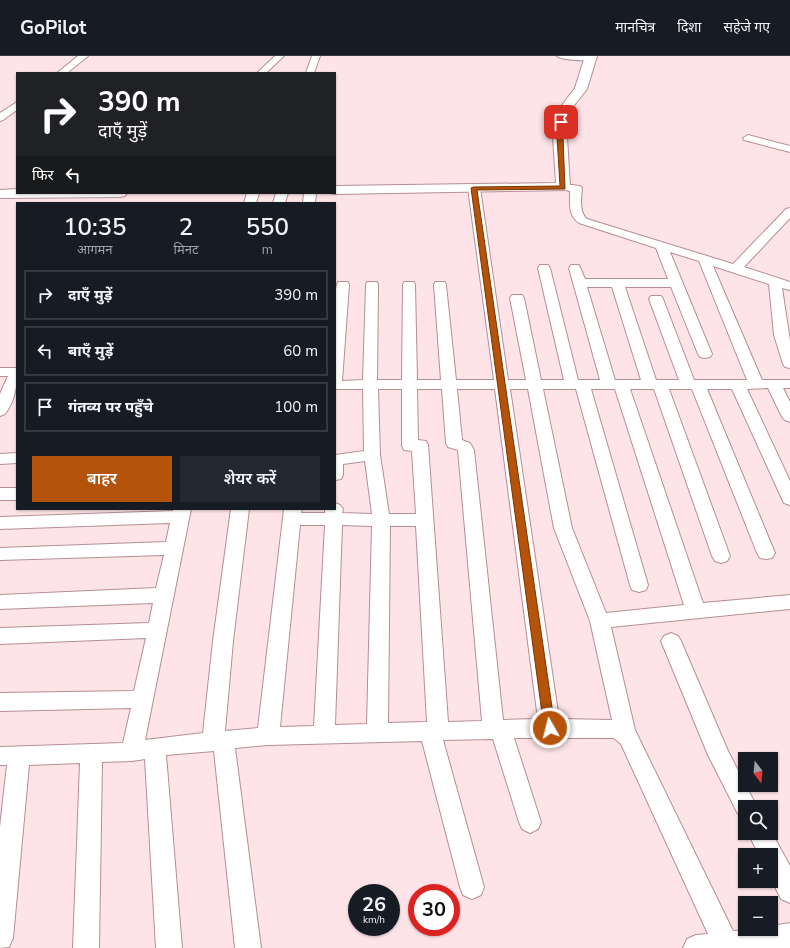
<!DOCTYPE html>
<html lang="hi">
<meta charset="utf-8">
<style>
:root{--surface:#171b24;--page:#242831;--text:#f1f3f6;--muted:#9ea1a6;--line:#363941;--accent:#b45309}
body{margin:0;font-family:"Nunito Sans","Noto Sans Devanagari",sans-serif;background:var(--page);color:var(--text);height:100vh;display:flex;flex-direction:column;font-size:15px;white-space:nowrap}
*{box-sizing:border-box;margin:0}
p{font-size:13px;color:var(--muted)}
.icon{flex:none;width:22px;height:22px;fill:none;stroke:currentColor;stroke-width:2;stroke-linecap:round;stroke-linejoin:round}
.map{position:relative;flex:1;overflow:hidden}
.side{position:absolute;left:16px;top:146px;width:320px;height:308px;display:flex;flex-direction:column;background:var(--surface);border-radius:0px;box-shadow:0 1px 3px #0004}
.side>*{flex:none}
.top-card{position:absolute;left:16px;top:16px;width:320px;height:122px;border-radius:0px;box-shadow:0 1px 3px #0004;background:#202124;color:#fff;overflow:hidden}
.needle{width:26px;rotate:164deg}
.controls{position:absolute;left:738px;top:696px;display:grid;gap:8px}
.controls a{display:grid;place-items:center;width:40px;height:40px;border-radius:0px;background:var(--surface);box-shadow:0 1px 3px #0004;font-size:20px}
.speed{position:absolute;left:348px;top:828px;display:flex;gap:8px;font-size:20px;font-weight:700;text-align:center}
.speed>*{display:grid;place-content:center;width:52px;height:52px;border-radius:50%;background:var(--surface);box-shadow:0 1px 3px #0004;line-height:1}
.speed small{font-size:10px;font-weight:400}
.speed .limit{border:6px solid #d22;background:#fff;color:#111}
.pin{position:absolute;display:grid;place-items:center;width:34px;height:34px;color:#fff;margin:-17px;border-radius:8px;box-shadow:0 2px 6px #0006}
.me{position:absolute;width:44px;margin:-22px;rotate:352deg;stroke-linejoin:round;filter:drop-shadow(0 0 3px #0008)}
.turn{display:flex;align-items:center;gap:14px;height:84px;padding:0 16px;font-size:18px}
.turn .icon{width:52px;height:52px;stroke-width:2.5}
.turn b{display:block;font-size:28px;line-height:34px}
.then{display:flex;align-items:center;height:38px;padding:0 16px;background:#0003;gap:8px;font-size:15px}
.eta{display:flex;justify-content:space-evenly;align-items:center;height:68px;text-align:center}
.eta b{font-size:24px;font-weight:600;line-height:28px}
.button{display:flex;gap:8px;margin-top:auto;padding:8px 16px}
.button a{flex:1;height:46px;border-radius:0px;background:var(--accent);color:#fff;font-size:16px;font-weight:600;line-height:46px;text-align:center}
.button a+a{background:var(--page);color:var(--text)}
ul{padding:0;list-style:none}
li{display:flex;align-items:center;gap:12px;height:50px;margin:0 8px 6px;padding:0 8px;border:2px solid var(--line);border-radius:0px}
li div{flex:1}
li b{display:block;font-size:15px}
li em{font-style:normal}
header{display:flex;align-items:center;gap:24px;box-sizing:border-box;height:56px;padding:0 20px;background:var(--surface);border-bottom:1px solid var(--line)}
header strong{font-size:19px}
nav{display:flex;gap:22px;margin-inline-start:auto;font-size:14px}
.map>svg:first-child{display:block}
</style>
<header>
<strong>GoPilot</strong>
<nav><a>मानचित्र</a><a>दिशा</a><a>सहेजे गए</a></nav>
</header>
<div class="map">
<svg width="790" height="892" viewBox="0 0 790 892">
<rect width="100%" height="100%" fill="#fee4e8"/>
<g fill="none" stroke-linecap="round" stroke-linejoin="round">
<defs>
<path id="street" d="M78,0h10l-21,17h-10z
M275,0h9l-18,17h-9z
M312,0h8l-6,17h-8z
M557,0h36l2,2c-4,4 -34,2 -38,-2z
M17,46v8l-14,10 -3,1v-8z
M748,79l42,11v6l-46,-12 -1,-2z
M563,128l17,2 2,2c-1,10 -3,24 5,31l146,45 53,-55 4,-1v10l-46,49 46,15v8l-8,-2 8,53v27l-5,-1 -2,-3 -9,-29 -5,-51 -56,-18 49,114h28v8h-7l7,14v20l-5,-2 -3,-3 -14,-29 -21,1 43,92v24l-6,-2 -2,-4 -50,-110h-25l68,164 -3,5 -6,1 -6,-1 -3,-5 -65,-164h-23l61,167 -3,5 -6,2 -6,-2 -3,-5 -58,-167h-24l73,214 87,-8v14l-179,18 24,103 98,201 38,-2v-3l19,-3v25h-107l4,-9 9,-4 12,-1 -87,-190 -7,-6h-100l27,84 -3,7 -8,4 -8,-4 -3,-7 -26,-83 -50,1 41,147 -3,8 -9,4 -9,-4 -3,-8 -38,-146 -154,4 -33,3 26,200h-26l-21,-197 -48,4 16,193h-26l-11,-189 -13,2 -30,1 -3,186h-26l7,-185 -51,2 -16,173 -4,9 -9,1v-121l7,-62h-7v-18l123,-4 8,-35 -131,3v-18l134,-2 12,-53 -146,6v-16l149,-5 4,-20 -153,6v-14l156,-7 8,-33 -164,5v-12l166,-6 4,-19 -170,6v-12l173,-6v-2h18l-46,231 58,-7 10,-92 18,-132h18l-16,132 -8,90 33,-3 26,-219h18l-1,4h24v-4h10v-6l5,2 3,4 -1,4 30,1 -7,-53 -22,3v11l-2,4 -6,1v-25l29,-4 -1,-62h-28c0,-16 -3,-97 3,-107h10l1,3 -7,96 21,-1 3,-95 1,-3h10l1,3 -1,95h25l1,-95 1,-3h10l1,3 2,95h24l-7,-95 1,-3h10l1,3 10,95h38l-26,-192 6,-3 4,1 2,2 28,192h18l-16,-82 2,-3h10l2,3 17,82h23l-26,-112 2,-3h8l2,3 28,112h22l-31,-112 2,-3h8l6,14h83l-12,-31 -77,-25c-11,-8 -9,-20 -9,-32l-11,-2 -2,-2zM670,196l29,9 48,119h-53l-31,-81 -2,-3h-10l-2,3 30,81h-23l-31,-93h46l27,67 2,3 5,1 5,-1 2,-3zM587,231h25l29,93h-26zM378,333h24v57l2,4 8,1 4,63h-27l-9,-59zM417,333h25l4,54 2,4 10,3 24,271 -34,1 -20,-277 -2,-4 -8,-1zM457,333h38l43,330 -35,1 -29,-270 -4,-7 -8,-3zM510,333h18l26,139 36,93 22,99 -53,-1zM543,333h33l54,196 2,5 7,2 7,-2 2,-5 -57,-196h24l69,216 -78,8 -34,-85zM300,469h25l-11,201 -34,1zM342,469l30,1 -5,198 -32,1zM390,470h26l11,196 -39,1z
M247,137h12l-3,10h-12z
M276,137h12l-3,10h-12z
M304,137h12l-1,10h-12z
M0,312h17c0,17 -1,31 -12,46l-5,2v-22l8,-18h-8z
M17,397v10l-17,1v-10z
M0,432h17v12h-17z
M671,577l7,3 3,5 47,110 29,56h-12v10l-7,-3 -30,-59 -47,-114 3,-5z
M771,775l19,35v37l-9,-4 -10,-20v-24h-12l-11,-22h23z"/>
<path id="secondary" d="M585,0h12l-10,33 -19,24 -1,24 3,50 -2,3 -233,4 -5,-1h5v-7l221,-3 -3,-46 3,-24 19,-25z
M17,133v4h110l-2,3 -5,1 -120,1v-8z"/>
</defs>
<use href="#street" stroke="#b58e94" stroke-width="2"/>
<use href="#secondary" stroke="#b58e94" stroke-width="2"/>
<use href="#street" fill="#fff" fill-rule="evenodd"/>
<use href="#secondary" fill="#fff" fill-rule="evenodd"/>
</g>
<path fill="#b45309" stroke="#753606" d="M561,64l3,2 -1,15 2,52 -88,1 78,538 -1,4 -4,1 -4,-1 -2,-4 -73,-540 3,-1 86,-1 -3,-49 1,-15z"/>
</svg>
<div class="controls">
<a><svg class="needle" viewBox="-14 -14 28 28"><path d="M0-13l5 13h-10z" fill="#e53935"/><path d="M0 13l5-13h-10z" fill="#9ea1a6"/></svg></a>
<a><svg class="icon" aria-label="search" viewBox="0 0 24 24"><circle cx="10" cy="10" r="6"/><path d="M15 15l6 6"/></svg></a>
<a>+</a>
<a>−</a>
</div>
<div class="speed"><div>26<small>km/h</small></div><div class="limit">30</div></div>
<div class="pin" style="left:561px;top:66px;background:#d93025"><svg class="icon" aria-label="arrive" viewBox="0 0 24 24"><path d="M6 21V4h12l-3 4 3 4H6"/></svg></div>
<svg class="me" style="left:550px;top:672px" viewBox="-20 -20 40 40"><circle r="17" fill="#b45309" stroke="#fff" stroke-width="3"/><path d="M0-11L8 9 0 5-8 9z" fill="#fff"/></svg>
<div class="top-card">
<div class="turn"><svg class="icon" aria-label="right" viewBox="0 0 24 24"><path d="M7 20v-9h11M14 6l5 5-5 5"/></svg><div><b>390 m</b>दाएँ मुड़ें</div></div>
<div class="then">फिर<svg class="icon" aria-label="left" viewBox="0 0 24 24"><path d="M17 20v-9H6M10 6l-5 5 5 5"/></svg></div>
</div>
<section class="side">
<div class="eta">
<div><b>10:35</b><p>आगमन</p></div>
<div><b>2</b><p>मिनट</p></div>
<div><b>550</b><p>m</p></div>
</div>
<ul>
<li><svg class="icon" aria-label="right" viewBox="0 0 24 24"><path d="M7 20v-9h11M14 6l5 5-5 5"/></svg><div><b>दाएँ मुड़ें</b></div><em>390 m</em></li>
<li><svg class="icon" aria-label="left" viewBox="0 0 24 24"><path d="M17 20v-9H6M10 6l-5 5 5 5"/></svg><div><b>बाएँ मुड़ें</b></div><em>60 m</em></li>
<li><svg class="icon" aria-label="arrive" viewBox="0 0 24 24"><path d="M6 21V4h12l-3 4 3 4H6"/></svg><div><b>गंतव्य पर पहुँचे</b></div><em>100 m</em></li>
</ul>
<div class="button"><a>बाहर</a><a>शेयर करें</a></div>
</section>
</div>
